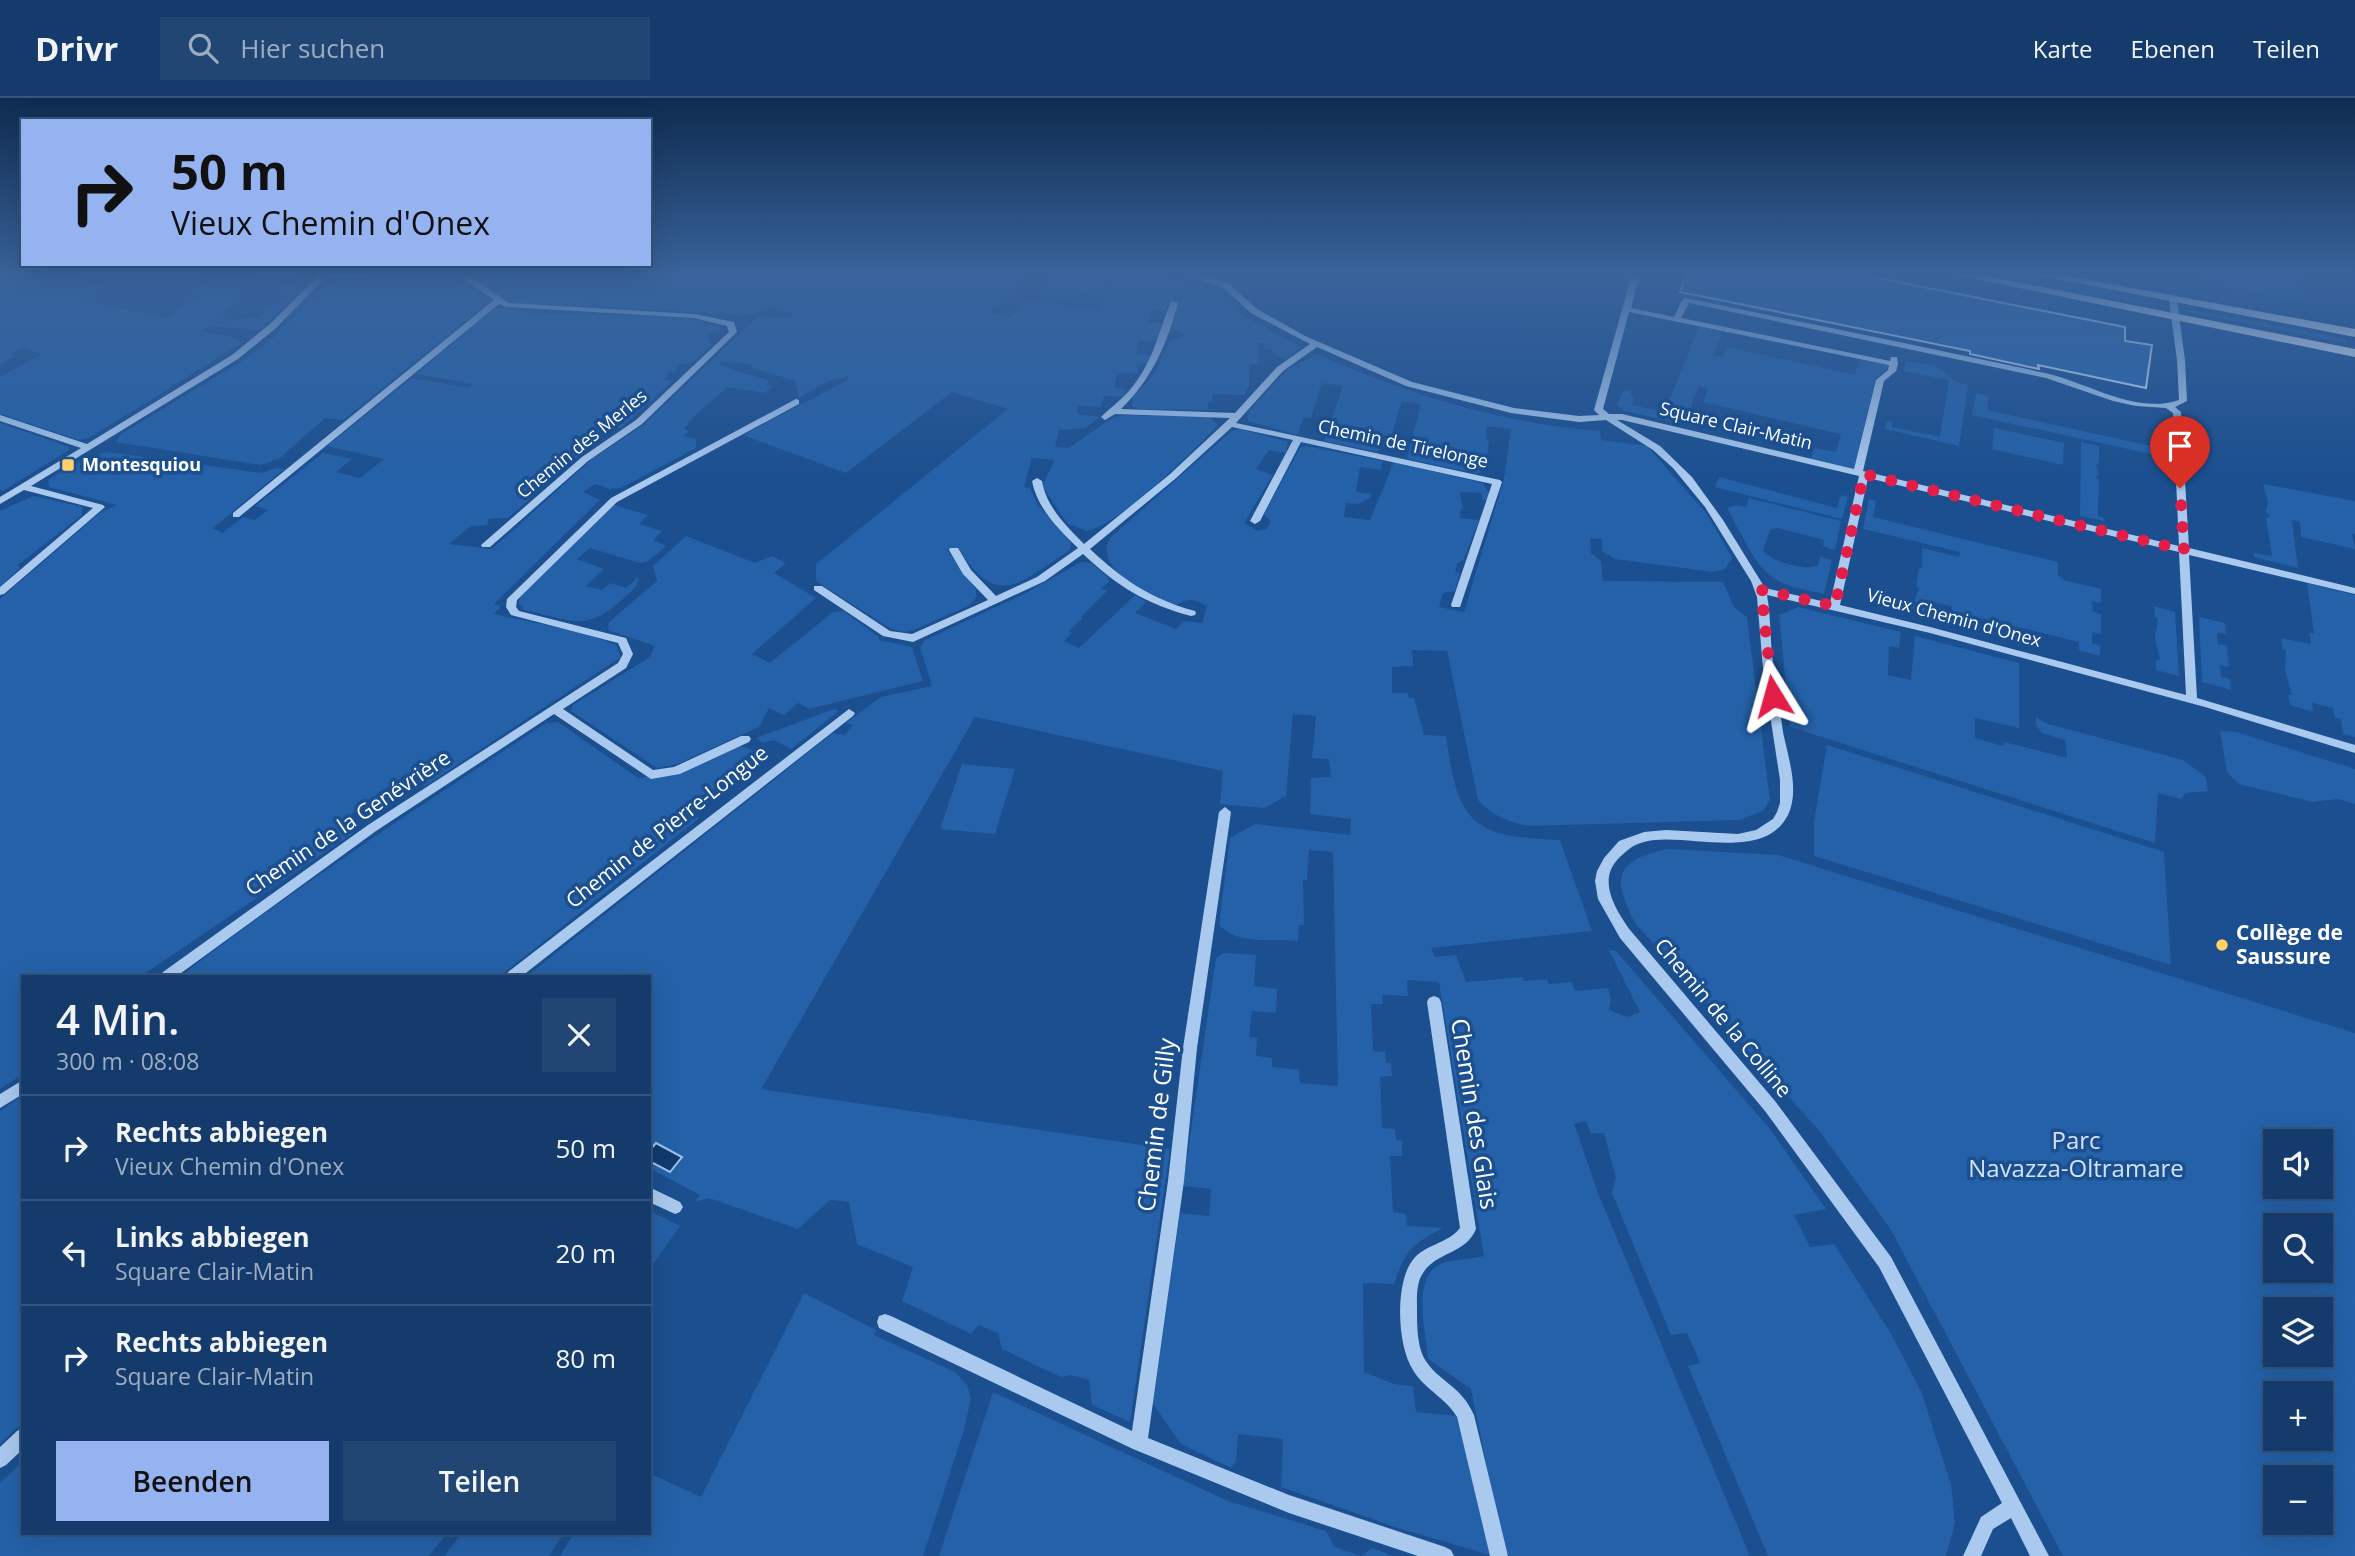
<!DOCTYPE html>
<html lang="de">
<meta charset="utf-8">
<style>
:root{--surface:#143b6b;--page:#214673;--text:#f1f3f6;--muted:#9dadc1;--line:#33557e;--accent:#95b2f1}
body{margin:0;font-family:"Open Sans",sans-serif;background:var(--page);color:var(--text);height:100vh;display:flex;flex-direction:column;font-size:26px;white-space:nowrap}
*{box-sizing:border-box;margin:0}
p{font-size:23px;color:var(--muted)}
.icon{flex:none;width:38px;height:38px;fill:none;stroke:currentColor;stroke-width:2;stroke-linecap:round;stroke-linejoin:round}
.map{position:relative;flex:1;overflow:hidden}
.details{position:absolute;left:21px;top:877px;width:630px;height:560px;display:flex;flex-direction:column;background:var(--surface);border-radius:0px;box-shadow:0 7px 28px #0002,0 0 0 2px var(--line)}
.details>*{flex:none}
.hud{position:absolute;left:21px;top:21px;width:630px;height:147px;border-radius:0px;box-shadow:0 7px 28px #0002,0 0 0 2px var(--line);background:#95b2f1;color:#111;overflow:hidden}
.controls{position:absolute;left:2263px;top:1031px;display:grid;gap:14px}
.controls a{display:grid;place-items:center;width:70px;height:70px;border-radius:0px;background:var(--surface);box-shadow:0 7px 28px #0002,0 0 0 2px var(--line);font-size:35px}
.pin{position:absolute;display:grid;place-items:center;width:60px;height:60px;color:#fff;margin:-72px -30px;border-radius:50% 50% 50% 0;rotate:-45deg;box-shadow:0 0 7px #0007}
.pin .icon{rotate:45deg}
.me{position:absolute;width:77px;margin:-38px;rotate:352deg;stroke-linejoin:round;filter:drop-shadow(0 0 5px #0008)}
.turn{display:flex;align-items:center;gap:24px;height:147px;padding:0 35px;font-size:32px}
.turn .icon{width:91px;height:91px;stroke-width:2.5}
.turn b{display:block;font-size:49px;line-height:60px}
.round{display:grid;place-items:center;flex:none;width:74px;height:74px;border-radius:0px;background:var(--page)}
.headline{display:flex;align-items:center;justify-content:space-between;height:119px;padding:0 35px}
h1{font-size:42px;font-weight:600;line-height:52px}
.primary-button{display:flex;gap:14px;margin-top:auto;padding:14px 35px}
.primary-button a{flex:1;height:80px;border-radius:0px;background:var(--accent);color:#111;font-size:28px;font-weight:600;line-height:80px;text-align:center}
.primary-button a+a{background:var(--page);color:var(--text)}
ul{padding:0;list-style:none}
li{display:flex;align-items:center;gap:21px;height:105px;padding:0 35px;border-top:2px solid var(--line)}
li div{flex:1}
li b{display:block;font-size:26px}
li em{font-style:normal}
header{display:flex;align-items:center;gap:42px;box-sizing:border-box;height:98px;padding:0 35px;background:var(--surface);border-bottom:2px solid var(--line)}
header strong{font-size:33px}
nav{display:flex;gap:38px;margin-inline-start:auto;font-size:24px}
.search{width:490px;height:63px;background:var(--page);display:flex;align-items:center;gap:18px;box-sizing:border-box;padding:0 24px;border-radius:0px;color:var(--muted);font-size:26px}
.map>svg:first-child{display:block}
</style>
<header>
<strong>Drivr</strong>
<div class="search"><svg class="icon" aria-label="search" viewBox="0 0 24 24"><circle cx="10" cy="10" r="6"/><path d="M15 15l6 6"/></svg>Hier suchen</div>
<nav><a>Karte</a><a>Ebenen</a><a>Teilen</a></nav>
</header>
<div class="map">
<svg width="2355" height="1458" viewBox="0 0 2355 1458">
<rect width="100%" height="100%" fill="#1b4f8f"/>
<path fill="#2461a8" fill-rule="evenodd" d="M0,176h43l-4,6c15,3 29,-6 44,-6l-15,9c7,12 30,-3 44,-3l-32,21 87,17 23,-15 20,-29h46l-18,22h5c-7,8 -15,9 -22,20l5,1 -1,3 35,-2 7,-11 12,-2 8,-12 -7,-2 2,-4 27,-13h11l-61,56 -51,-4 -8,5 36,7 6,5 -153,95 -10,2 -79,-26v-37l42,-23 -20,-6 -11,6 5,2 -16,9z
M477,176h550l-39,38 23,6 14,-19 72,11 16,-23 -9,-2 -8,10 -17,-2 -6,7 -30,-4 -3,-5 10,-17h96l56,11 20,10 21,21 58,31 -15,13 -13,-6v-5h-8l-1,-6h-6l1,21h-10v22l-5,9 -31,-1 -1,8 -4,1v6l22,1 -92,-1 -6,-3 1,-9 21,-23 15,-32 16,-7 -13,-7 6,-24 -10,-1 -2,8 -16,-1 -2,13h14l-4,18h-20l-1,13 17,1 -5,9h-9l-3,10 -20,-1 -3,14 13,4 -5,6 -18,-1 -3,11 -23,-1 -1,8 23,3 -15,11 -26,2 -4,17 14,1 40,-28 13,-5 88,2 8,8c-25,26 -99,100 -131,106l-19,-7 -26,-38 13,-26 -23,-2 -8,29 6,1 8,17 33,38 -1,7c-51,33 -72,61 -112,-2l-11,2 29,39v9l-6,7 -51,23 -14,4 -14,-3 -75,-48v-17l192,-155 -56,-17 -106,81 -103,-38 103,-54 3,-5 -21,5 -29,17 -4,-17 -45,-14 3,-2 -31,-4 -3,4 51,16 -4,4 6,1 -7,7 -37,-6 -30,25 -14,17 5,2 -6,5 13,3v9l-75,40 -12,1 -14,-5 -12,8 17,8 -106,104 7,2 -7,8 90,19 32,12 5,12 -196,129 -19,-12 -68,50 14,10 -211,142h-118v98l-23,15v-490l101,-87 16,-7 -68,-18 -1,-7 38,-23 22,-5 154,21 14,-5 8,1 -71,59 9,5 21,-16 12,3 13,-10 -13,-4 68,-53 29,6 -16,13 24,6 24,-19 -57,-13 85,-68 57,10 4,-4 -57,-10 76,-64c14,-3 24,2 38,3 57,3 113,1 170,7l6,7 12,-3 3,7 -14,3 5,11 -22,19h-10l-6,8h-5l-5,8 9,1 -52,47 -9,-1 -104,91 -19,1 -2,6 -16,1 -22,18 43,5 99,-89 52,-35 115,-109 31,2 5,-3 -22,-10 -20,9 -14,1 -142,-9 2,-4h-8l-3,4 -58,-1 -23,-3 -33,-25z
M1983,176h22l135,26v4z
M2200,176h99l5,27 -88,-16 -15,-4z
M333,180l119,1 19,6 20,15 -148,120 -18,-2 -42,37 3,1 -25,9 -145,-23 5,-8 118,-71 34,-25z
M2193,212l152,29 1,4 -157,-31z
M1699,229l23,4 -9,24 10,2 5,-10 127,28 5,-17 29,6 -1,5 -12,8 -22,92 -43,-10 3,-11 22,4 5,-18 -138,-32 5,-14 -9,-2 -15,38 -60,-13 -7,-7 7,-14 8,1 -2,5 5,1 -3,8 33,7z
M1317,256c91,41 183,69 283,77l1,9 46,6 60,68 25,44 -7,11 -12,3 -98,-13 -13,-8v-12l-12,-1 1,15 10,8 2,20 120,1 11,25 13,10 23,183 -6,10 -24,10 -212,6c-20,-4 -37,-11 -50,-26l-31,-149 -35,-1 1,16 -21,1v26h16l1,5h5l10,37 22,1c12,87 25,101 114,104l32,91 -161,17 4,9 21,-2 10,27 56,-5 2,4 23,-2 2,5 23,-2 3,9 33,-3 3,10 -2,12 18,7 13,-5 -31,-62 7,1 154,178 56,80 -32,6 16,32 24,-3 56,88 31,59 30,93 4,39 -9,33h-178l-80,-190 12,-3 -13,-30 -16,2 -59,-142 4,-15 -12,-45 -13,1 -5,-13 -12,3 24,69 152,363h-241l-7,-16 -31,-151 -43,-30c-2,-28 -19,-87 18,-97 12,-3 26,-3 38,-6l-45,-274 -32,-2 1,16 -26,-1 1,9h-12l2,47 12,1 1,11h5l1,13 -12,1 2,51 13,1 1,11 6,1v15h-12l3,56 13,2 1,12 36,2c-31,16 -38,23 -49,56l-31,-1 1,89 30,12 19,2 3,26 40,4 37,140 -95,-28 -117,-41 2,-48 -45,-5 -2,27 -5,7 -50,-24 -28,-40 27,-191 29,3 2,-27 -28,-3 33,-228 7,-5 33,2 -2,31 23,3 -1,24 -24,-2 -3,26 8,1 -1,18 16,2v9l27,3 1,13 38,3 -5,-234 -24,-2 -2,30h-4l1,45h-5l-1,16c-23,-2 -65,4 -79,-17l11,-86 25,-14 95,11 1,-16 -41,-5 1,-36 20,-1 -2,-18 -17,-1 4,-42 -23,-2 -7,82 -22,12 -44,-4 3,-33 -248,-54 -214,372 409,60 -40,273 -38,-17 -3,-25 -18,-5 -10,2 -59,-28 -4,-16 -19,-8 -8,9 -69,-33 11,-34 -56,-23 -8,-42 -19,-2 -32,29 -89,-31 -14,4 5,-7 -51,-27v-192h-122l306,-243 12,2 8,-10 -7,-2 35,-26 51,-11 -12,-39 5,-7 101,-47 55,-31 10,1 17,14 1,5 -8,6 6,3 -26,26 2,1 -14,13 3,2 -8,8 15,7 56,-53 11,7 -11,11 41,16 8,-8 18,2 5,-17c-4,-2 -11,-6 -16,-6 -7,-1 -12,6 -21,4 -24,-7 -83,-41 -57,-69l119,-104 8,-2 48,13 -2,11 -17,-3 -13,19 17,6 -29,48 14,8 8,-2 5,-7 -7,-8 36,-66 6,-2 76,15 -1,9 -21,-3 -4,25 15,2 -1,4 -12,6 -12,-1 -2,14 26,3 24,-58 89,21 6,10 -3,7h-3l-2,-7 -21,-1 3,17 -3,1v8l19,2 -15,39 -7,5 -2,8 5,1 -5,18 -12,2 -4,14 25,5 40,-133 7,-50 -24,-3 -1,13 3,1 -2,17h-5l-3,17 -72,-15 14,-55 -19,-3 -9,29 6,2 -1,5 -14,-2 -6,17 -54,-11 19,-55 -18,-3 -5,5 -9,30 -7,-1 -7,18 -49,-14 -1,-8 40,-43z
M1906,263l32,6 18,15 12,3 -9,61 -74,-17 2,-8 5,1v5l48,10 9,-57 -45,-9z
M1976,295l12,3 -1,14 164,36v8l-179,-39z
M0,325l69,24v3l-66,41 -3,-1z
M1994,330l70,15 -1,22 -71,-16z
M2081,344l18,4v17l-3,1 3,11 -4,2 4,3 -1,36 6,2v3l-24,-5z
M1719,379l118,31 4,-13 7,2 -6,22 -127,-32z
M2263,386l92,17v33h-3l3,15 -54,-12 -1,-15 -8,-2 6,48 -44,-11v-4l18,3 -6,-38 4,-2 -4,-4 2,-10z
M33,398l50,11 -2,9 -63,49 2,3 -20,18v-75z
M1749,400l92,23 -6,29 -12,-4 1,-6 -47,-12 -7,2 -7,21c13,12 38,19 55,15l2,-9 12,3 -8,34c-16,-4 -37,-6 -52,-17 -20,-15 -32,-47 -45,-69l10,-3 9,2z
M1869,401l7,2 -3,16 185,45v13l6,5 37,9v14l-9,-2 1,11 8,2v20l-9,-2v11l8,3v10l-21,-6v-8l-128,-31 2,-4 -19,-5 -2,11 -20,-5 7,-20 -3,-1 3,-19h3v-20l37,9 1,-5 -97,-23z
M614,407l34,10 -9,9 23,7 -9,9 13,6 -19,16 -7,1 -50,-15 -13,11 27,10 -18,17 16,4 8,-7 16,5 12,-11c1,10 -8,15 -15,22 -38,35 -53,20 -99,11l-5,-7 1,-6z
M686,438l69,27 17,-7 14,7 -12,10 42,25 -64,56 18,9 63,-51 10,-1 35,25 1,4 33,7 11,34 -114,28 -11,-6 -14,12 -15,-7 -10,19 -82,37 -20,4 -86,-57 2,-6 77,-48 5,-11 -47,-16 1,-8 48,-41 -4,-15z
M2307,485l48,12v142l-12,-3 -2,-15 -6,-1 -2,-10 -21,-5 1,9 -23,-7 -2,-10h4l-7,-24 1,-21 -3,-1 -2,-11 30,6 -2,-11h5z
M2154,508l21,6 4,64 -23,-6v-10h4l-5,-22 3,-20 -3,-1z
M1798,509l103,25 -2,16 -10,-2 -1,29 23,5 4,-44 104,27v65l-44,-10v20l28,8 1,-4 63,16 -2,-18 -23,-7 -6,-8v-8l9,6 138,37 22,16 3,15 -23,2 -4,6 -23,-6 -3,50 -365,-116 -11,-112z
M2199,519l26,6 1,11 -9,-1 1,11 9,2 2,21 -9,-2 1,12 9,2 1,11 -29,-8z
M834,611l5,2 -48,38 -17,-9 -11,3 -7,-5z
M558,624l80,56 38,-5 63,-27 12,3 11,10 -19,21 -14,-2 -35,27 4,14 -198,157h-319c117,-91 241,-171 365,-253z
M2220,633l16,1 119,37v35l-17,-5 -26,3 -73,-18 -12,-12z
M1827,647l337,107 7,113 -357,-109v-35z
M962,666l53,5 -20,65 -55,-5z
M1668,751l110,6 577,178v523h-292l-172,-326 -70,-97 -185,-209c-25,-45 -22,-64 32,-75zM2275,1043h45v45h-45zM2275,1127h45v45h-45zM2275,1211h45v45h-45zM2275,1295h45v45h-45zM2275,1379h45v45h-45z
M23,997v327l-23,22v-333z
M649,1112l31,16 -31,44z
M804,1195l72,37 -2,5 81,37 12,13 4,13 -7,32 -41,126h-363l14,-23h75v-60l52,24z
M993,1294l235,109 98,30 9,16 26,9 11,-8 21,8h-454z
M23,1363v72h424l-18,23h-429v-73z
M462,1435h102l-15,23h-105z"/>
<path fill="#123a6d" stroke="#9cc4f0" stroke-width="2" d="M656,1045l26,14 -12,15 -21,-11v-10z"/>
<path fill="#2a66ad" stroke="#cfe3fa" stroke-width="2" d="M1687,176h170l268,53v14l27,4 -6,43 -108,-23 1,4 -69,-15v-3l-290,-59z"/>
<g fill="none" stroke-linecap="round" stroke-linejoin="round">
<path fill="#a9c9ee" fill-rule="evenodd" d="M320,176l140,1 14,3 34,25 186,11 40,8 3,10 -95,92 -54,37 -98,86h-8l-1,-2 101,-88 54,-37 93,-88 -2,-6 -33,-8 -188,-11 -7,-3 -260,213h-6v-4l261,-213 -26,-18 -8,-3 -135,-1 -49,50 -38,31 -207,127 72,19 2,2 -101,87 -4,1v-8l93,-79 -69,-18 -24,14v-7l81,-49 -81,-27v-6l87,29 145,-89 38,-31z
M1182,176h14l32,9 29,26 48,27 107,46 102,26 65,8 20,-1 -5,-5 38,-136h8l-9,34 43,9 8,-17 4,-2c120,25 240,49 359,75 42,9 90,42 134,27l-2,-40 -8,-60 4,-2 4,2 8,60 2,41 -12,6 6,5 8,136 166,40v6l-166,-39 8,143 158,47v8l-150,-46 -275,-74 -163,-38c4,22 3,46 6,68 3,23 7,46 10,69 5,25 17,58 5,83 -25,49 -104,16 -144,27 -12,3 -18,9 -26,17 -21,22 -2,51 12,71l145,171 116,156 158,299h-19l-19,-38 -18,11 -12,27h-18l18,-39 21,-14 -123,-236 -114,-156 -145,-173 -22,-39 -3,-18 2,-10 7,-13 15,-17 25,-9 22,-2 72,4 18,-4 17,-11 4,-7 3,-9v-23l-17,-111 -6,-72 -6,-16 -46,-74 -32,-39 -20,-18 -47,-30 -27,2 -68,-9 -105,-27 -89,-39 -34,24 -47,52 264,57 2,2 -42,125h-8l-1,-2 41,-121 -191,-42 -41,79 -5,3 -5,-3 43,-81 -61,-13 -57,52 -85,70c33,31 61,50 105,62l1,2 -1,2 -4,1c-45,-12 -74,-30 -108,-62l-38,27 -132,61 -30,-6 -69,-46v-4h8l68,45 22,3 76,-34 -25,-26 -14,-24 1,-2h8l13,22 25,26 41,-19 41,-29c-19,-18 -41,-40 -46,-67l5,-3 5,3c4,25 24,45 42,63l85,-69 61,-57 -115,-4 -10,6 -4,-3c9,-9 19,-16 28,-26 24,-28 29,-57 42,-90l7,2c-11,41 -26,76 -57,106l114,4 42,-46 33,-23 -59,-31 -29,-26zM1689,205l357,75 67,23 23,5 30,2 7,5 6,133 -316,-75 21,-90 12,-10 2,-7 -1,-7h-6l-1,4 -209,-43zM1629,214l260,53 -1,5 -12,10 -22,89 -232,-55h-13l-6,-5zM1617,322h5l237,56 -29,127 -65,-15 -42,-68 -31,-43 -32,-31zM1868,380l311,74 7,143 -256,-68 -90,-22z
M796,301l3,1v4l-182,98 -100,98 -1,7 3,4 107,27 7,16 -7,14 -63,41 90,61 21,-3 67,-31h8l2,3 -2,3 -69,32 -29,5 -97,-65 -178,117 -199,145h-15l1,-4 205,-147 250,-162 5,-9 -5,-11 -107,-28 -5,-8 1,-8 104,-101z
M849,611l6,4 -2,3 -331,260h-15l1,-4z
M1225,709l6,5 -34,236 -13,133 -36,257 141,57 156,52 6,3 3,6h-36l-129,-43 -156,-64 -254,-121 -2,-6 2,-6 6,-2 6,2 241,115 36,-250 15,-133 36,-236z
M1434,898l5,2 2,4 35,227c-11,26 -39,22 -53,44 -7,10 -6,25 -6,37 0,14 0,35 7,48 13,23 37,27 50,57l34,141h-18l-33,-139c-11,-19 -33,-28 -44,-47 -16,-24 -18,-86 -1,-109 12,-17 36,-17 48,-33l-33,-226 2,-4z
M23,982v14l-23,14v-14z
M649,1089l31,15 3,5 -3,5 -5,2 -26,-12z
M23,1330v21l-17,16 -6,3v-21l17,-16z"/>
<path fill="#f0f6ff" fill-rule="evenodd" d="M1952,176h24l379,75v8z
M2032,176h25l298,55v8z"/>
</g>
<linearGradient id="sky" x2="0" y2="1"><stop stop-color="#0f2b4f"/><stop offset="0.46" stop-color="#39639b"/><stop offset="1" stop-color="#39639b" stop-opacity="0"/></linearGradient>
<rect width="2355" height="381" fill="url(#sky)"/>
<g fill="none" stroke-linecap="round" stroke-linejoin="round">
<path stroke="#e11d48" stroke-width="12" stroke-dasharray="0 21.6" d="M1773,598l-12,-106 74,16 29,-132 320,76 -4,-62"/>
</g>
<g fill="#ffd166" stroke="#1b4f8f" stroke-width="2.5">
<rect x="61" y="360" width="14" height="14" rx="3.5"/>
<circle cx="2222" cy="847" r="7"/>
</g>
<g text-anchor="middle" stroke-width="7" stroke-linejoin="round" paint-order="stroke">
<g font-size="18" fill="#fff" stroke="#1b4f8f">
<text transform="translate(1736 328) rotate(13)" y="6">Square Clair-Matin</text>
<text transform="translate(582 346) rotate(-39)" y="6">Chemin des Merles</text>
<text transform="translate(1403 346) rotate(12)" y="6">Chemin de Tirelonge</text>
<text transform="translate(1954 520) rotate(15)" y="6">Vieux Chemin d'Onex</text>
</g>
<g font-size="18" font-weight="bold" fill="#fff" stroke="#1b4f8f" text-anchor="start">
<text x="82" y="373">Montesquiou</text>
</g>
<g font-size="21" fill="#fff" stroke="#1b4f8f">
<text transform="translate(348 725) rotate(-34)" y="7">Chemin de la Genévrière</text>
<text transform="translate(667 729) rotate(-38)" y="7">Chemin de Pierre-Longue</text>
<text transform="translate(1723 920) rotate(50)" y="7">Chemin de la Colline</text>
</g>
<g font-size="21" font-weight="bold" fill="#fff" stroke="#1b4f8f" text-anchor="start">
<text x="2236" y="842">Collège de<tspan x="2236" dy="24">Saussure</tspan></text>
</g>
<g font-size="24" fill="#fff" stroke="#1b4f8f">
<text transform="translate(1474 1016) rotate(81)" y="8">Chemin des Glais</text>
<text transform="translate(1157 1027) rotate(-83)" y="8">Chemin de Gilly</text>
</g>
<g font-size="24" fill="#cfe3fa" stroke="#1b4f8f">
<text x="2076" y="1051">Parc<tspan x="2076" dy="28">Navazza-Oltramare</tspan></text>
</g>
</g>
</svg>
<div class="controls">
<a><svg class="icon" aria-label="sound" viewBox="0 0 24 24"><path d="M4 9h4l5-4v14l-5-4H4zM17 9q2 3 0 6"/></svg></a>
<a><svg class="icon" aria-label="search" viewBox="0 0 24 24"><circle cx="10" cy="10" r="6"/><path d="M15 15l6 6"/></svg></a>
<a><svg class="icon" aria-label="layers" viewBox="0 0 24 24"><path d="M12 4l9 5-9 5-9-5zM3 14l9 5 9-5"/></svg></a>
<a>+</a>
<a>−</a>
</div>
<div class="pin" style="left:2180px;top:390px;background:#d93025"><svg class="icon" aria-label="arrive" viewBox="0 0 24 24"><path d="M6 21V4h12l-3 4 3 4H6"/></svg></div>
<svg class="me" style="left:1773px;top:598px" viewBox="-20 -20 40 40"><path d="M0-17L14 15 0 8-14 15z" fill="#e11d48" stroke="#fff" stroke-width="4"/></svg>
<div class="hud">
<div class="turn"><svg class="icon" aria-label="right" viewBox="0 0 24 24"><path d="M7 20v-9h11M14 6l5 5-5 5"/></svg><div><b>50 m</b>Vieux Chemin d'Onex</div></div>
</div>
<section class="details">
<div class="headline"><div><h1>4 Min.</h1><p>300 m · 08:08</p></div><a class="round"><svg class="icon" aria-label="close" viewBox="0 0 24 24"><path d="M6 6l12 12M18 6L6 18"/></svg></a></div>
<ul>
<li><svg class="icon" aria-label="right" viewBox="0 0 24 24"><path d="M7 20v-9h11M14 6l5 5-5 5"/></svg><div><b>Rechts abbiegen</b><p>Vieux Chemin d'Onex</p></div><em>50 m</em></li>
<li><svg class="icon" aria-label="left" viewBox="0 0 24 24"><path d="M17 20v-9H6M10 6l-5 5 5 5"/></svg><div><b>Links abbiegen</b><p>Square Clair-Matin</p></div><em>20 m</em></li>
<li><svg class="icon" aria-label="right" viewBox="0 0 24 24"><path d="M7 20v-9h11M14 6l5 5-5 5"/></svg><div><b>Rechts abbiegen</b><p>Square Clair-Matin</p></div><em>80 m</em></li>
</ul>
<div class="primary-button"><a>Beenden</a><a>Teilen</a></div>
</section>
</div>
